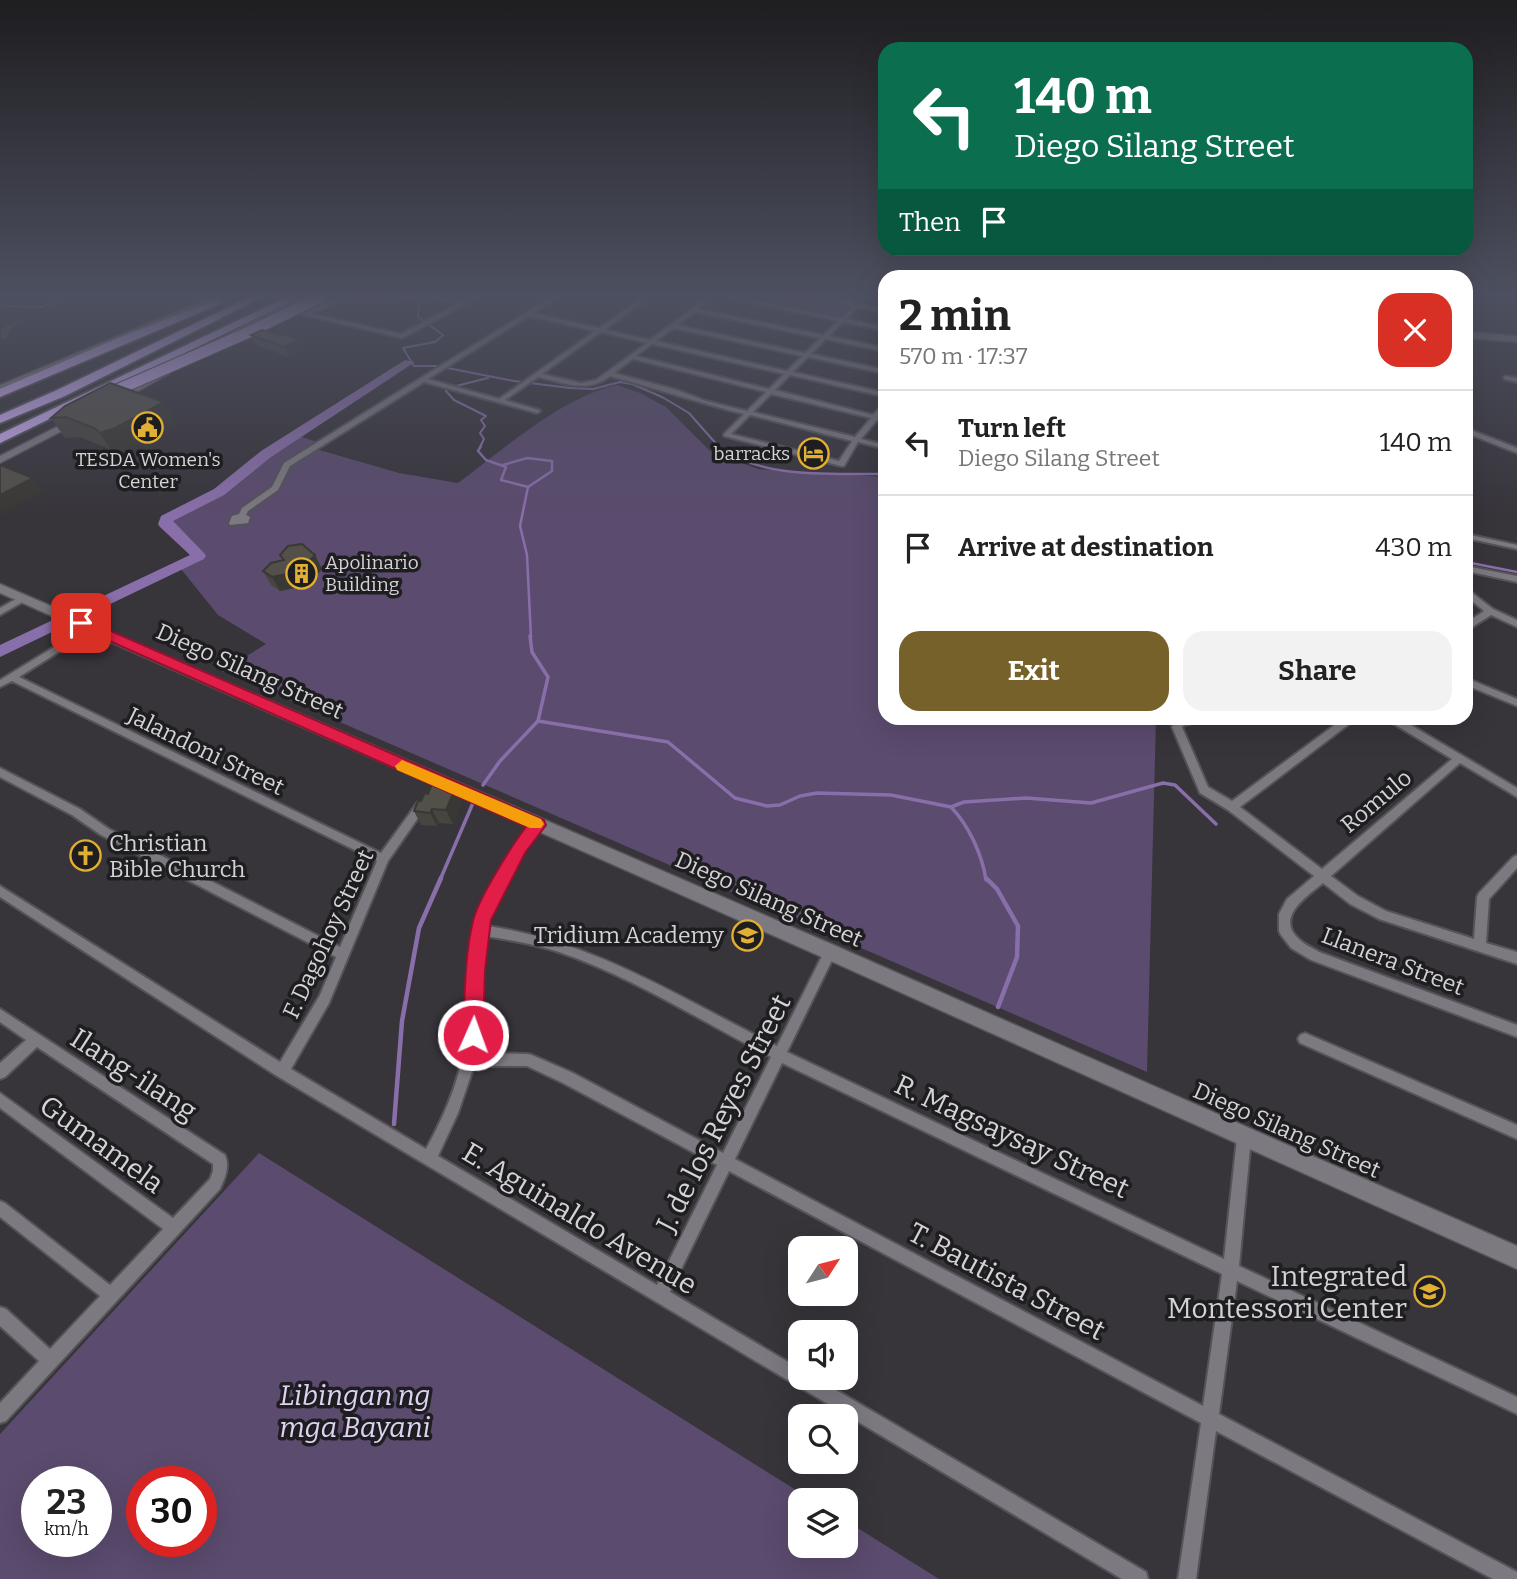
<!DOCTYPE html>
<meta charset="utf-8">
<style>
:root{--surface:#fff;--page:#f2f2f2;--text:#222;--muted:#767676;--line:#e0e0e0;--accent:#77612a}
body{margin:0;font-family:Bitter,serif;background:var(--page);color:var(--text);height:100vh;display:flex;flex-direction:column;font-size:26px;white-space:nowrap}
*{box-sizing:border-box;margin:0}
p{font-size:23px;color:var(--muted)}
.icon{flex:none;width:38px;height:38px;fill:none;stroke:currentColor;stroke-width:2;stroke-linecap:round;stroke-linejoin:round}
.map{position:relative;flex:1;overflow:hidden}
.panel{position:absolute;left:878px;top:270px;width:595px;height:455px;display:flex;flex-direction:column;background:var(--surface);border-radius:21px;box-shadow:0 7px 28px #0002}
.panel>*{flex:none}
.guide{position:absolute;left:878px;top:42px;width:595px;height:214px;border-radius:21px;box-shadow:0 7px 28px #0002;background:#0b6e4f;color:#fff;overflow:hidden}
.needle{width:46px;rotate:54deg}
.buttons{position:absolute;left:788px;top:1236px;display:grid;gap:14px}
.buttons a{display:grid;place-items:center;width:70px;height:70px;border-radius:14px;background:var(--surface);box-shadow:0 7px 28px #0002;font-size:35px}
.speed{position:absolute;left:21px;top:1466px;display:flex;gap:14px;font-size:35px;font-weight:700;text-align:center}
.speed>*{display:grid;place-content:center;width:91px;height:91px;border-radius:50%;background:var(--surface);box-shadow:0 7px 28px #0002;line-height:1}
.speed small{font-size:18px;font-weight:400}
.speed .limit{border:10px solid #d22;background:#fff;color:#111}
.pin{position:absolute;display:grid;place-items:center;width:60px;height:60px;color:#fff;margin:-30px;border-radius:14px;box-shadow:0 4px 10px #0006}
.me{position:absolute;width:77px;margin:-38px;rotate:2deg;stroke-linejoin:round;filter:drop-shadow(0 0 5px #0008)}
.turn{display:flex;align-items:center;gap:24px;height:147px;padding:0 21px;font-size:32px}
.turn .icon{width:91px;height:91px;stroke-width:2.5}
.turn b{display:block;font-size:49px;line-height:60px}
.then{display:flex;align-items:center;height:66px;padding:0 21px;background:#0003;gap:14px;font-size:26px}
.round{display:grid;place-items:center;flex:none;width:74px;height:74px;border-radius:21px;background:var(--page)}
.summary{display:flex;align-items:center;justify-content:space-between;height:119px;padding:0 21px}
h1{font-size:42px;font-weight:700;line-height:52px}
.action{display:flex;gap:14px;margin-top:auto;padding:14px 21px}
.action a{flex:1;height:80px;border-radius:21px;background:var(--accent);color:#fff;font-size:28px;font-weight:700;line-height:80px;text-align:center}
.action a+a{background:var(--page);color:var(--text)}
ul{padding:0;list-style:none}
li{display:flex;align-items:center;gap:21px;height:105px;padding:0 21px;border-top:2px solid var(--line)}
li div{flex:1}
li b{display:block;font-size:26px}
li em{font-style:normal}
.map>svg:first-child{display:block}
</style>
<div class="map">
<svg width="1517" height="1579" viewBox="0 0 1517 1579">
<rect width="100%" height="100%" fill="#37343a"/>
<path fill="#5b4b6e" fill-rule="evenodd" d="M775,297h29l44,11 -12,9 -61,-12 6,-6z
M617,385l23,8 26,14 44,44 48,18 127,8 1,241h270l-9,354 -925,-401 44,-27 -48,-29 -37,-46 19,-15 -30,-29 2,-6 50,-29 29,-26 45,-29 27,9 -7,5 83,24 59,10c46,-34 104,-86 159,-98z
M259,1153l553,347h-12v45h45v-25l94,59h-939v-145zM96,1482v60h-59v-60zM142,1482h59v60h-59z"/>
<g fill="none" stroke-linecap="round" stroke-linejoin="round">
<path stroke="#896fa9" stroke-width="2" d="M419,297l-1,20 25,18 -8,7 -32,6 11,18h23l77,15 56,7 23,1 27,-7 12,2 30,13 27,16 30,34
M322,301l96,-2
M7,306l34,1 26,-10
M452,387l36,-9
M446,391l8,9 32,16 -5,4 4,6 -5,7 4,6 -4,8"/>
<path stroke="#896fa9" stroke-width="2.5" d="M481,446l-3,5 8,9 20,7 -5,13 27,7 -8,39 7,29 4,83
M717,446c46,34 114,27 169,28
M503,465l24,-7 25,3v10l-24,16
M1466,562l51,10"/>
<path stroke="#896fa9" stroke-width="3.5" d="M530,636l2,16 16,25 -10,44 130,21 67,56 32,8 13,-1 20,-9 17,-3 74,2 60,12 13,-5 62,-4 65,5 72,-20 12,2 41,39
M483,785l17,-24 38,-40
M951,807c18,19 31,47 35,73
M440,880l33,-77"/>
<path stroke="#896fa9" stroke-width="4.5" d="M986,878l11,11 21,37 -1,31 -19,50
M394,1124l8,-103 17,-93 22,-50"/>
<path fill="#896fa9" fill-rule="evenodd" d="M405,360l10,2 -144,95 -47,38 -51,26 31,32 2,3 -2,3 -204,98v-12l190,-90 -30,-28 -2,-3 3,-8 53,-27 47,-38z"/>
<defs>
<path id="street" d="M339,297h7l-34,17 89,20 57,-30 -30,-7c11,0 22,5 33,5 6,-1 10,-5 18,-5l-77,41 -118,-28 3,-2 19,4z
M551,297h7l-25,16 66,15 45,-31h6l-45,33 45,10 58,-43h6l-16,12 125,26 15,-14 -112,-24h10l105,21 21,-21h6l-22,22 40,8v4l-43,-9 -14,14 57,12v4l-60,-13 -15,15 75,16v4l-78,-17 -15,15 93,21v4l-96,-22 -15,15 98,25 13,-13v7l-7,7 7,2v4l-9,-2 -16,19 25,6v4l-28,-7 -14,24h-3l-117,-30v-2l20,-20c-45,-11 -89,-26 -134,-38 -23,18 -45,7 -72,1l-33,23 34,10 1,1 -3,2 -113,-31 -134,84 -12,24 -30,21 -2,4 4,2 -2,6 -18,2 -1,-2 3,-7 7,-2 3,-6 30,-21 12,-24zM695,312l125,26 -15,15 -128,-28zM529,316l66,15 -96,68 -71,-20zM674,328l128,28 -15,15 -131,-30zM601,332l46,11 -51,37 -15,3 -39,-9zM652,344l132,30 -15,15 -133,-33zM633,359l133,33 -19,19 -41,-10 -29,-11 -63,-17zM771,394l100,24 -16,19 -102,-25zM750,415l102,26 -13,20 -108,-27z
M1506,376l11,2v4l-13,-3v-2z
M1466,428l51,20v5l-51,-20z
M1466,534l51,11v4l-51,-11z
M1466,566l51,10v6l-51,-11z
M1466,588l27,21 24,11v7l-26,-12 -25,16v-8l18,-12 -18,-15z
M23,595l3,1v4l-26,15v-7z
M92,624l4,3 -1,2 -76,48 362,176 37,-51h8l1,3 -39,56 -59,142 -38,66 135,80c20,-36 36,-74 40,-115 5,-40 0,-82 13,-122 11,-33 34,-63 55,-90h8l1,3 -1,3c-23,29 -47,61 -55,98 109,16 193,72 290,120l49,-98 4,-1 4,1 2,4 -49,100 437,207 13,-121 2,-5 5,-2 5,2 2,5 -12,128 278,131v17l-280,-133 -18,133 298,158v7h-24l-277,-148 -20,148h-18l23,-156 -472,-252 -59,121 130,77v8h14l332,195 2,7h-26l-845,-503 -277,-179v-11l280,176 40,-67 16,-38 -235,-122 -29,-20 -72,-38v-9l80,41 29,20 231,118 37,-86 -365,-180 -12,6v-7zM485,936c25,4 50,8 74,16 74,25 142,69 212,105l-48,96 -150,-80 -41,-18 -5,-1 -50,-1zM782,1063l440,211 -19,132 -468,-247zM474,1066h53l36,17 154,82 -60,120 -219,-129 20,-43z
M1466,678l51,21v7l-51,-21z
M1185,718h17l-2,3 -16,4 -2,2 26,60 24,14 112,-83h11l-2,3 -113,86 82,62 130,-110 -63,-38 -2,-3h12l118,70v9l-57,-34 -129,113 27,20 28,15 88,28 3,-42 2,-4 34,-36 4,-2v13l-28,31 -3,44 31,9v12l-138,-45 -29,-15 -27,-21c-17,14 -49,35 -23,57 5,5 13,8 19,12l198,73v12l-206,-77 -20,-12 -10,-13 -2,-4v-17l8,-15 27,-23 -86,-66 -28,-17 -28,-66 6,-8z
M0,1009l225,146c5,12 0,23 -5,34l-214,232 -6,2v-20l39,-42 -39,-35v-19l6,2 44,40 50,-53 -100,-79v-16l5,2 105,82 53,-56 -163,-121v-15l173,125 37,-39 3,-8v-7l-176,-117 -32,30 -5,2v-16l26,-23 -26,-18z
M1305,1033l212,92v14l-217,-96 -2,-4 2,-4z"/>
<path id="secondary" d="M212,297h11l-223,94v-6z
M299,297h10l-86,45 -7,-2z
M813,297h15l58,12v5z
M1466,332l51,4v6l-51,-4z
M162,371l8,2 -53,30 -8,-2z
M72,419l9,2 -81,42v-7z
M0,584l836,362 681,300v23l-693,-311 -824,-365z"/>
<path id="highway" d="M250,297h13l-198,99 -65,27v-8l57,-25z
M287,297h13l-300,146v-9z
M216,300l9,2 -225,95v-8l123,-53z"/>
</defs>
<use href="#street" stroke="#555357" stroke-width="4"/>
<use href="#secondary" stroke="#555357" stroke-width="3"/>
<use href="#highway" stroke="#555357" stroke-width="4"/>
<use href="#street" fill="#7c7980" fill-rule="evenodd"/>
<use href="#secondary" fill="#7c7980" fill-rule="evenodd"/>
<use href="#highway" fill="#caabf1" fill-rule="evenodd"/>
<defs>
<path id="highway-bridge" d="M110,393l139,-61 71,-35"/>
</defs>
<use href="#highway-bridge" stroke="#555357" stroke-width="13" stroke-linecap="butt"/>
<use href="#highway-bridge" stroke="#caabf1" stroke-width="11"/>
</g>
<path fill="#474540" d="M251,335l48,4 3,10 -13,8 -33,-12z
M65,406l111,16 -48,27 -15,4 -6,-5 -27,-11 -15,1 -14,-20z
M280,555h35l7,14 -14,16 -28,6 -9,-6 -8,-14 20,-11z
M456,787l6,14 -9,23 -14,-1 -2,3 -16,-1 -7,-14 14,-17z"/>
<path fill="#3a3834" d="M23,321l2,3 -12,9 -3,8 -10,4v-4z
M299,339l3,10 -13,8 -5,-10z
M164,402l12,20 -48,27 -15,4 -13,-20z
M33,478l10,14 -43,23v-20z
M315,555l7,14 -14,16 -28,6 -8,-14z
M456,787l6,14 -9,23 -7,-14z
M432,809l7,14 -2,3 -7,-13z"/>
<path fill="#53504a" stroke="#3a3834" stroke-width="2" d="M22,319l1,2 -12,9 -3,8 -8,3v-13z
M262,330l37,9 -15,8 -33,-12z
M110,383l54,19 -49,26 -15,5 -6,-5 -28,-11 -15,1 14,-12z
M0,465l33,13 -33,17z
M302,544l13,11 -15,16 -28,6 -9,-6 8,-8 13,-3 -4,-5 8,-9z
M433,782l23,5 -10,23 -14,-1 -2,4 -16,-2 4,-10h3l4,-8 3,1z"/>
<linearGradient id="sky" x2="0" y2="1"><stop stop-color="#1e1d20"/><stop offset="0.57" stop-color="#4d5060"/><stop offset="1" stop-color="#4d5060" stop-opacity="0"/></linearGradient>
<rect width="1517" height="518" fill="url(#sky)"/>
<path fill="#e11d48" stroke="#92132f" stroke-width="2" d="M81,618l463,202 2,5 -21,28 -34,67 -6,50 -2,65 -3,7 -7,3 -7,-3 -3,-7c2,-37 1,-77 10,-114 5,-22 39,-76 53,-94l-450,-201 -1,-3z"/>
<path fill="#f59e0b" d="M402,760l139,59 3,5 -3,4h-11l-133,-58 -2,-4z"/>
<defs>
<symbol id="civic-ring" viewBox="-11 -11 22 22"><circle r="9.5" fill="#1e1d1f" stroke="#e0af34" stroke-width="1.5"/><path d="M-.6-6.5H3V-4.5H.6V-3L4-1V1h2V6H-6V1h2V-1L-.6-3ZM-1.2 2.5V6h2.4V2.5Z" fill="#e0af34"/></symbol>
<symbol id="hotel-ring" viewBox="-11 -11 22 22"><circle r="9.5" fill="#1e1d1f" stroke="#e0af34" stroke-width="1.5"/><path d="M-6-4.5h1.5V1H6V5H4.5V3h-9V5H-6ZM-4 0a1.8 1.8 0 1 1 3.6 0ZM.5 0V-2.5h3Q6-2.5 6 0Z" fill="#e0af34"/></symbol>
<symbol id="building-ring" viewBox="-11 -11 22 22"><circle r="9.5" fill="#1e1d1f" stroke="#e0af34" stroke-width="1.5"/><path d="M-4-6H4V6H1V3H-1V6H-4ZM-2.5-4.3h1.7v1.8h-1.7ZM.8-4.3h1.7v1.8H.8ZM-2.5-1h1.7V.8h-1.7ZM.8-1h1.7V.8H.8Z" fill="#e0af34"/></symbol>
<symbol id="church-ring" viewBox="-11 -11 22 22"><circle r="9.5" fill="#1e1d1f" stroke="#e0af34" stroke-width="1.5"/><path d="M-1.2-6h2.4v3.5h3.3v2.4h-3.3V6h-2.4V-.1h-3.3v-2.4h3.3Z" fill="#e0af34"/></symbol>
<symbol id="school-ring" viewBox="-11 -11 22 22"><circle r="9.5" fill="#1e1d1f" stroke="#e0af34" stroke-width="1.5"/><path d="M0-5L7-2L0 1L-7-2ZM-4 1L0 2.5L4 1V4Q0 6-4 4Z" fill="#e0af34"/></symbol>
</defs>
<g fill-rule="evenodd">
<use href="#civic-ring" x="130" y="410" width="35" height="35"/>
<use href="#hotel-ring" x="796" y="436" width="35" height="35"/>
<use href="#building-ring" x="284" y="556" width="35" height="35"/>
<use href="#church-ring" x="68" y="838" width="35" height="35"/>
<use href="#school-ring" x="730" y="918" width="35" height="35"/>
<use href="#school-ring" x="1412" y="1274" width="35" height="35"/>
</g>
<g text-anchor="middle" stroke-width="7" stroke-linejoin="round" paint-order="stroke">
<g font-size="19" fill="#d4d2d6" stroke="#1e1d1f" text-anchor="end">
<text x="790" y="460">barracks</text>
<text x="148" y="466" text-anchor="middle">TESDA Women's<tspan x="148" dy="22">Center</tspan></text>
<text x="325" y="569" text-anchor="start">Apolinario<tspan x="325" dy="22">Building</tspan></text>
</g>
<g font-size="23" fill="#d4d2d6" stroke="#1e1d1f">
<text transform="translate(250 671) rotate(24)" y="8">Diego Silang Street</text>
<text transform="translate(206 751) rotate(26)" y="8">Jalandoni Street</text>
<text transform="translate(1376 801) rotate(-40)" y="8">Romulo</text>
<text transform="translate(769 899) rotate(24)" y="8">Diego Silang Street</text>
<text transform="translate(328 934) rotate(-65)" y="8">F. Dagohoy Street</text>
<text transform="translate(1393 961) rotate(21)" y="8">Llanera Street</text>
<text transform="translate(1287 1130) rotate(24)" y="8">Diego Silang Street</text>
</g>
<g font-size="23" fill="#d4d2d6" stroke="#1e1d1f" text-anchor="start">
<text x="109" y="851">Christian<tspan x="109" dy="26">Bible Church</tspan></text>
<text x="724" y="943" text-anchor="end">Tridium Academy</text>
</g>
<g font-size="28" fill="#d4d2d6" stroke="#1e1d1f">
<text transform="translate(134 1074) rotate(33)" y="10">Ilang-ilang</text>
<text transform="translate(723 1113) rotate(-63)" y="10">J. de los Reyes Street</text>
<text transform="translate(1012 1136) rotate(25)" y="10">R. Magsaysay Street</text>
<text transform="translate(102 1144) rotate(36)" y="10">Gumamela</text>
<text transform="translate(580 1218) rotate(31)" y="10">E. Aguinaldo Avenue</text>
<text transform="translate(1007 1281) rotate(28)" y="10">T. Bautista Street</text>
</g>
<g font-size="28" fill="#d4d2d6" stroke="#1e1d1f" text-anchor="end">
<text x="1407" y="1286">Integrated<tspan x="1407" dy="32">Montessori Center</tspan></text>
</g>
<g font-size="28" font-style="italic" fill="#e0d2f4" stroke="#1e1d1f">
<text x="355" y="1405">Libingan ng<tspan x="355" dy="32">mga Bayani</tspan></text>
</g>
</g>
</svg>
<div class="buttons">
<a><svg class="needle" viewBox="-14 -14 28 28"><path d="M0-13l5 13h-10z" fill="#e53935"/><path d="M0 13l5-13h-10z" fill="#767676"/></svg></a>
<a><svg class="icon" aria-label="sound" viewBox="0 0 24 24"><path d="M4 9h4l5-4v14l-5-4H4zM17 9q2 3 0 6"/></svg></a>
<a><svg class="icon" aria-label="search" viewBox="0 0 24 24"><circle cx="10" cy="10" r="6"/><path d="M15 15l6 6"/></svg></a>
<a><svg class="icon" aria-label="layers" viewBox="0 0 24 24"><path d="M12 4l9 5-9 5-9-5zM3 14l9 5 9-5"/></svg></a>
</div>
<div class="speed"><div>23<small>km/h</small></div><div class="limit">30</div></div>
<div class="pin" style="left:81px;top:623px;background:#d93025"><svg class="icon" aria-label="arrive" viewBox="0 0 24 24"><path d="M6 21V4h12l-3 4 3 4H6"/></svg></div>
<svg class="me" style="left:473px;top:1035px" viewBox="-20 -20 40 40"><circle r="17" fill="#e11d48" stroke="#fff" stroke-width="3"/><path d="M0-11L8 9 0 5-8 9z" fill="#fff"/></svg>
<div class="guide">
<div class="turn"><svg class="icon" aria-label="left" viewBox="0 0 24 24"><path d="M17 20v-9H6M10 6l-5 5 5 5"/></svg><div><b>140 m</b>Diego Silang Street</div></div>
<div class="then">Then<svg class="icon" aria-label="arrive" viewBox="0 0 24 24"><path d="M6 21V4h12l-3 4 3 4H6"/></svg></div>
</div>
<section class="panel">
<div class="summary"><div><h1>2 min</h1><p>570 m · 17:37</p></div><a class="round" style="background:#d93025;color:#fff"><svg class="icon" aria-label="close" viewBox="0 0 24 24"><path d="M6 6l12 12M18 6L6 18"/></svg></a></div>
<ul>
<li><svg class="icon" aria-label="left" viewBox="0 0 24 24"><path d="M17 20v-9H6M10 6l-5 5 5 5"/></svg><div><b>Turn left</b><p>Diego Silang Street</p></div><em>140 m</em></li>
<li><svg class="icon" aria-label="arrive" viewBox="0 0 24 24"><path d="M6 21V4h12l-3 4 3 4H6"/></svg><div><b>Arrive at destination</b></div><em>430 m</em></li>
</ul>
<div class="action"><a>Exit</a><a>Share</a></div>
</section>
</div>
